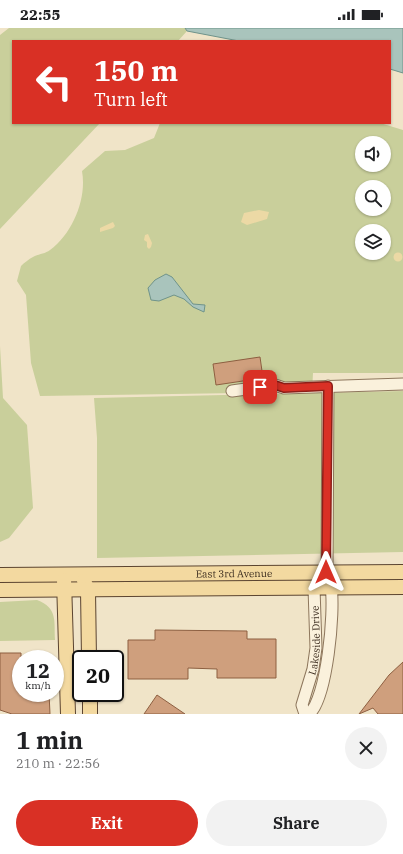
<!DOCTYPE html>
<meta charset="utf-8">
<style>
:root{--surface:#fff;--page:#f2f2f2;--text:#202124;--muted:#757577;--accent:#d93025}
body{margin:0;font-family:"IBM Plex Serif",serif;background:var(--page);color:var(--text);height:100vh;display:flex;flex-direction:column;font-size:15px;white-space:nowrap}
*{box-sizing:border-box;margin:0}
p{font-size:13px;color:var(--muted)}
.icon{flex:none;width:22px;height:22px;fill:none;stroke:currentColor;stroke-width:2;stroke-linecap:round;stroke-linejoin:round}
.map{position:relative;height:686px;overflow:hidden}
.panel{display:flex;flex-direction:column;background:var(--surface);flex:1}
.panel>*{flex:none}
.top-card{position:absolute;left:12px;top:12px;width:379px;height:84px;border-radius:0px;box-shadow:0 1px 3px #0004;background:#d93025;color:#fff;overflow:hidden}
.controls{position:absolute;left:355px;top:108px;display:grid;gap:8px}
.controls a{display:grid;place-items:center;width:36px;height:36px;border-radius:50%;background:var(--surface);box-shadow:0 1px 3px #0004;font-size:20px}
.speed{position:absolute;left:12px;top:622px;display:flex;gap:8px;font-size:20px;font-weight:700;text-align:center}
.speed>*{display:grid;place-content:center;width:52px;height:52px;border-radius:50%;background:var(--surface);box-shadow:0 1px 3px #0004;line-height:1}
.speed small{font-size:10px;font-weight:400}
.speed .limit{border:2px solid #111;border-radius:6px;background:#fff;color:#111}
.pin{position:absolute;display:grid;place-items:center;width:34px;height:34px;color:#fff;margin:-17px;border-radius:8px;box-shadow:0 2px 6px #0006}
.me{position:absolute;width:44px;margin:-22px;rotate:0deg;stroke-linejoin:round;filter:drop-shadow(0 0 3px #0008)}
.turn{display:flex;align-items:center;gap:14px;height:84px;padding:0 16px;font-size:18px}
.turn .icon{width:52px;height:52px;stroke-width:2.5}
.turn b{display:block;font-size:28px;line-height:34px}
.round{display:grid;place-items:center;flex:none;width:42px;height:42px;border-radius:21px;background:var(--page)}
.head{display:flex;align-items:center;justify-content:space-between;height:68px;padding:0 16px}
h1{font-size:24px;font-weight:700;line-height:30px}
.cta{display:flex;gap:8px;margin-top:auto;padding:8px 16px}
.cta a{flex:1;height:46px;border-radius:24px;background:var(--accent);color:#fff;font-size:16px;font-weight:700;line-height:46px;text-align:center}
.cta a+a{background:var(--page);color:var(--text)}
.status{display:flex;justify-content:space-between;align-items:center;height:28px;padding:0 20px;background:var(--surface);direction:ltr}
.status svg{height:11px;fill:currentColor}
.map>svg:first-child{display:block}
</style>
<div class="status"><b>22:55</b><svg viewBox="0 0 49 12"><path d="M0 12V9h3v3zM5 12V6h3v6zM10 12V3h3v9zM15 12V0h3v12zM26 1h20v11H26zM47 4h2v5h-2z"/></svg></div>
<div class="map">
<svg width="403" height="686" viewBox="0 0 403 686">
<rect width="100%" height="100%" fill="#f0e4c8"/>
<path fill="#c9cf9b" fill-rule="evenodd" d="M9,0h176l2,3 -9,10h-165v82h87l-100,106v-194z
M160,95h220l23,7v243h-90l-1,19 -272,4 -9,-33 -5,-68 -9,-14 4,-15c3,-3 8,-7 12,-9 5,-3 12,-3 17,-7 23,-17 37,-52 32,-79l23,-20 20,-1 29,-12zM362,115h22v22h-22zM362,159h22v22h-22zM362,203h22v22h-22z
M0,318l3,52 24,27 6,83 -24,30 -9,4z
M403,363v161l-306,6v-120l-3,-40z
M37,572c21,8 17,21 18,40l-55,1v-39z"/>
<path fill="#ecd9a5" d="M259,182l10,2 -2,7 -20,6 -6,-3 3,-9z
M113,194l2,4 -2,2 -13,4v-4z
M148,206l4,9 -1,4 -2,2 -2,-2v-5l-3,-2 1,-5z
M393.5 229a4.5 4.5 0 1 1 9 0a4.5 4.5 0 1 1-9 0Z"/>
<path fill="#a9c4bc" stroke="#6f938a" d="M185,0h218v45l-13,-4v-28h-151l-52,-10z
M166,246l6,3 21,27 12,1 -1,7 -11,-5 -9,-8 -10,-4 -15,6 -8,-1 -3,-12 7,-8z"/>
<path fill="#cf9f7d" stroke="#8d5f41" d="M260,329l3,21 -47,7 -3,-21z
M155,602l92,1v8h29v39h-59v-9l-29,-1v11h-60v-39h27z
M0,625h21v40h28l1,21h-38l-12,-4z
M29,625h19v6h-19z
M403,634v52h-25l-5,-6 -14,6 30,-39z
M157,667l28,19h-41z"/>
<g fill="none" stroke-linecap="round" stroke-linejoin="round">
<defs>
<g id="minor">
<path d="M232,363l43,-6 9,3 119,-4"/>
<path id="s1" d="M305,686l-3,-9 11,-36 3,-21 -2,-60 13,-16"/>
<path d="M309,686c18,-15 26,-103 22,-127 -1,-5 -3,-10 -4,-15l1,-186"/>
</g>
<g id="major">
<path id="s2" d="M0,547l403,-3"/>
<path d="M64,552l4,134"/>
<path d="M84,553l4,9 1,69"/>
<path d="M0,562l403,-3"/>
<path d="M90,665v21"/>
</g>
</defs>
<use href="#minor" stroke="#8d765c" stroke-width="13"/>
<use href="#major" stroke="#5b4430" stroke-width="16"/>
<use href="#minor" stroke="#faf1dc" stroke-width="11"/>
<use href="#major" stroke="#f3d9a0" stroke-width="14"/>
</g>
<g fill="none" stroke-linecap="round" stroke-linejoin="round">
<defs>
<path id="route" d="M260,359l15,-2 9,3 44,-2 -2,186"/>
</defs>
<use href="#route" stroke="#8d1f18" stroke-width="10"/>
<use href="#route" stroke="#d93025" stroke-width="7"/>
</g>
<g text-anchor="middle" stroke-width="3" stroke-linejoin="round" paint-order="stroke">
<g font-size="10" fill="#3d2e20" stroke="#f7eed8">
<text dy="4" stroke="none"><textPath href="#s2" startOffset="234">East 3rd Avenue</textPath></text>
<text dy="4" stroke="none"><textPath href="#s1" startOffset="76">Lakeside Drive</textPath></text>
</g>
</g>
</svg>
<div class="controls">
<a><svg class="icon" aria-label="sound" viewBox="0 0 24 24"><path d="M4 9h4l5-4v14l-5-4H4zM17 9q2 3 0 6"/></svg></a>
<a><svg class="icon" aria-label="search" viewBox="0 0 24 24"><circle cx="10" cy="10" r="6"/><path d="M15 15l6 6"/></svg></a>
<a><svg class="icon" aria-label="layers" viewBox="0 0 24 24"><path d="M12 4l9 5-9 5-9-5zM3 14l9 5 9-5"/></svg></a>
</div>
<div class="speed"><div>12<small>km/h</small></div><div class="limit">20</div></div>
<div class="pin" style="left:260px;top:359px;background:#d93025"><svg class="icon" aria-label="arrive" viewBox="0 0 24 24"><path d="M6 21V4h12l-3 4 3 4H6"/></svg></div>
<svg class="me" style="left:326px;top:544px" viewBox="-20 -20 40 40"><path d="M0-17L14 15 0 8-14 15z" fill="#d93025" stroke="#fff" stroke-width="4"/></svg>
<div class="top-card">
<div class="turn"><svg class="icon" aria-label="left" viewBox="0 0 24 24"><path d="M17 20v-9H6M10 6l-5 5 5 5"/></svg><div><b>150 m</b>Turn left</div></div>
</div>
</div>
<section class="panel">
<div class="head"><div><h1>1 min</h1><p>210 m · 22:56</p></div><a class="round"><svg class="icon" aria-label="close" viewBox="0 0 24 24"><path d="M6 6l12 12M18 6L6 18"/></svg></a></div>
<div class="cta"><a>Exit</a><a>Share</a></div>
</section>
